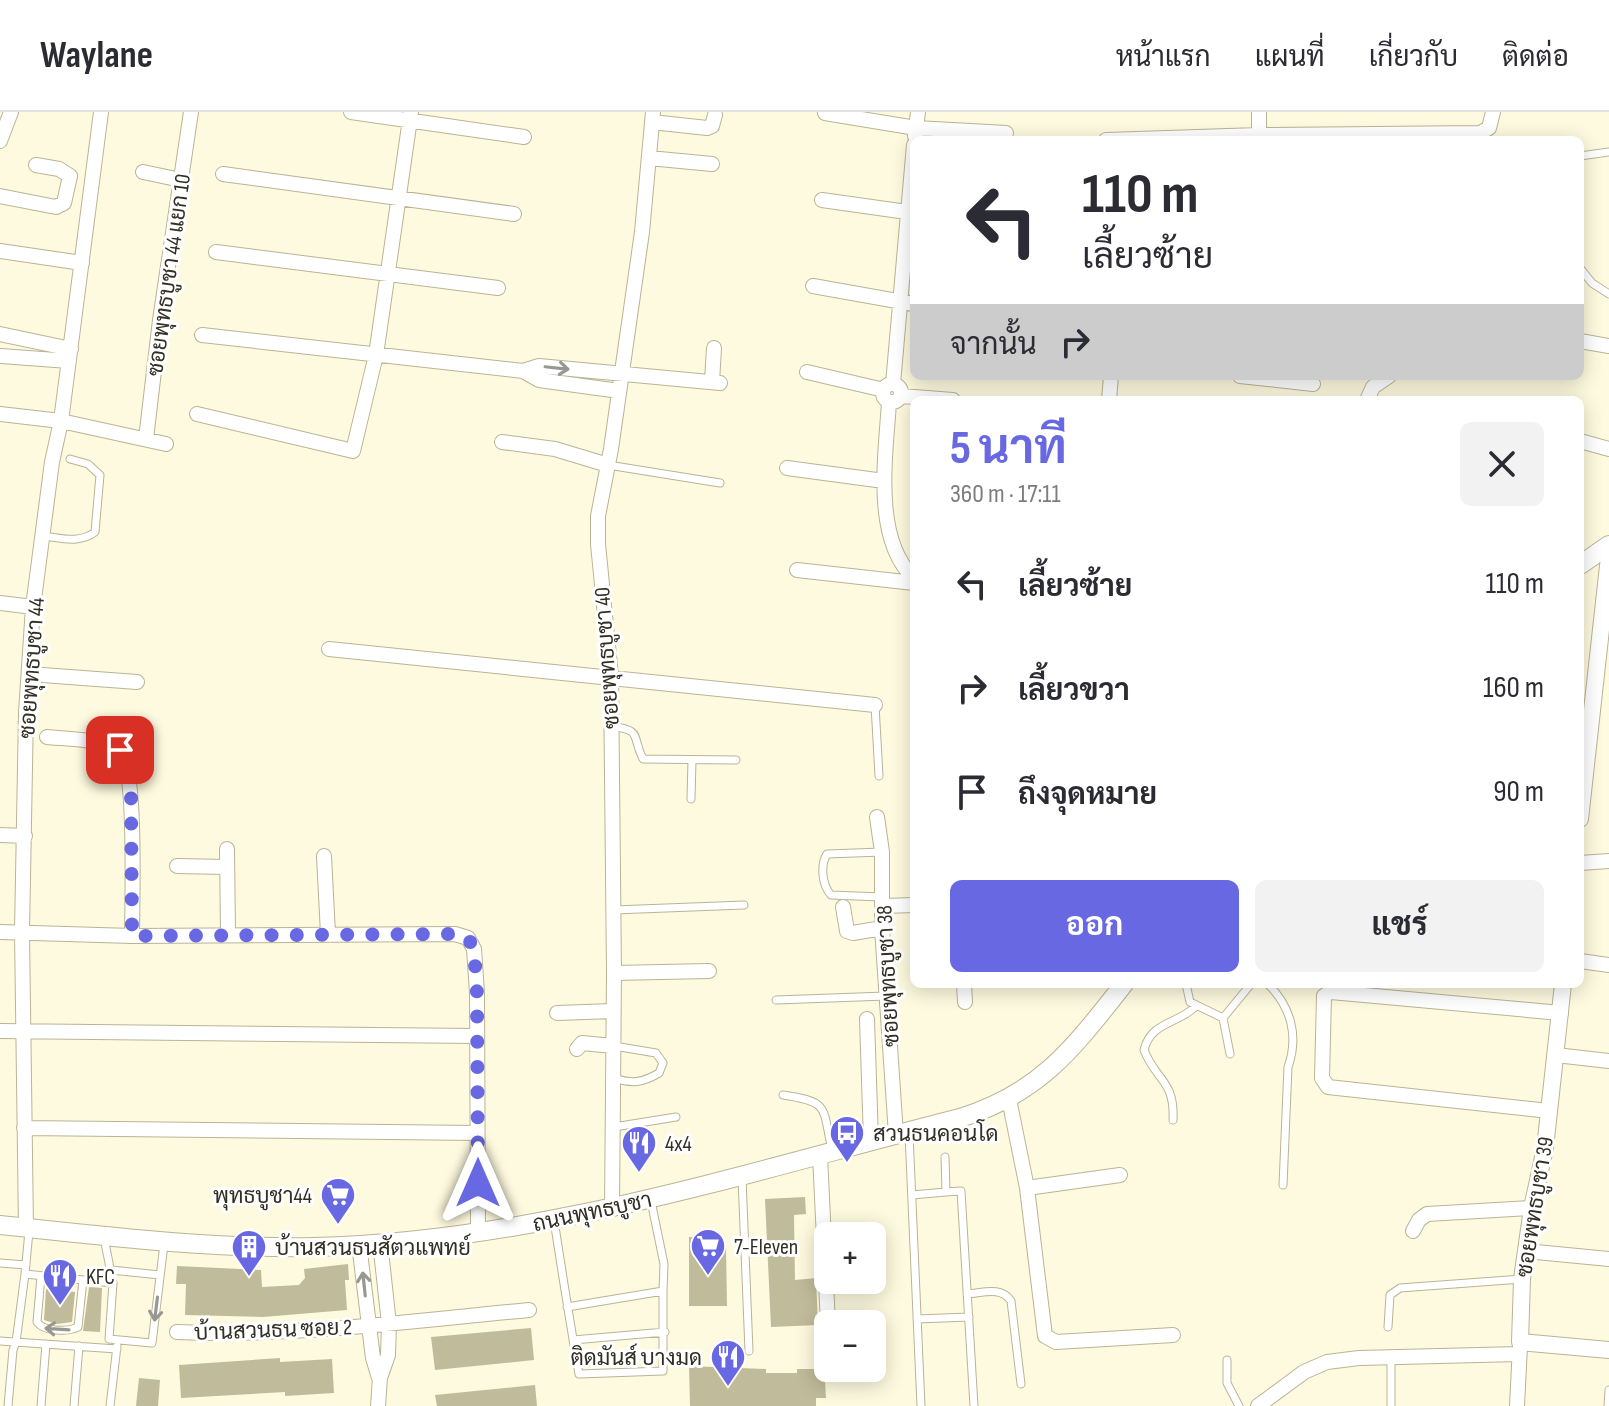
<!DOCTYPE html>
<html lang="th">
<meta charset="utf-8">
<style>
:root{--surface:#fff;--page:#f2f2f3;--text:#2b2b33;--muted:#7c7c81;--line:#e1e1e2;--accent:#6868e2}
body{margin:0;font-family:"Sofia Sans Condensed",Sarabun,sans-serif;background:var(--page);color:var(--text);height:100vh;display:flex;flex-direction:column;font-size:30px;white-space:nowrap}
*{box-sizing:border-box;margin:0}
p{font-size:26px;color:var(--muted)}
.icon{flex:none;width:44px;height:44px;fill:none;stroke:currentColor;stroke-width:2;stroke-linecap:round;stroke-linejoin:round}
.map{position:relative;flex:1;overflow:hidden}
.side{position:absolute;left:910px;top:284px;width:674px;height:592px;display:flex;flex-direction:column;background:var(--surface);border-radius:12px;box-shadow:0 4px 20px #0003}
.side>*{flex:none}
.banner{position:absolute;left:910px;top:24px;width:674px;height:244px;border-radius:12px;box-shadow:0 4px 20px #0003;background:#fff;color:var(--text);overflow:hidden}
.buttons{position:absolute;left:814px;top:1110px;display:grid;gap:16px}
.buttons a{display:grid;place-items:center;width:72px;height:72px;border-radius:12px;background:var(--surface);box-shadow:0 4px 20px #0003;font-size:40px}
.pin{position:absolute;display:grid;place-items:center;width:68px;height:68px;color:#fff;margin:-34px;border-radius:16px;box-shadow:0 4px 12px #0006}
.me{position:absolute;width:88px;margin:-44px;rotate:0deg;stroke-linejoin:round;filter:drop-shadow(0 0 6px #0008)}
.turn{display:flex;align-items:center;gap:28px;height:168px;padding:0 40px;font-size:36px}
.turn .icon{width:104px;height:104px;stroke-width:2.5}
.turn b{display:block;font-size:56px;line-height:68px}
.then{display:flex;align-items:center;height:76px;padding:0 40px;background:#0003;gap:16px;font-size:30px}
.round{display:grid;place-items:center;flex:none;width:84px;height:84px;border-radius:12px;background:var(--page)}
.headline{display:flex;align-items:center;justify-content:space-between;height:136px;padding:0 40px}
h1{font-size:48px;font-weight:700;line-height:60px;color:var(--accent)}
.action{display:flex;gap:16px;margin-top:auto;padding:16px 40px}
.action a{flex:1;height:92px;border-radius:12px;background:var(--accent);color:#fff;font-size:32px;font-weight:700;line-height:92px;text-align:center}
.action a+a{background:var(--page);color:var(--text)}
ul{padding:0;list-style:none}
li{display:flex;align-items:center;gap:24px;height:104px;padding:0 40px}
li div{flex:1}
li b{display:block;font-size:30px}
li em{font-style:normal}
header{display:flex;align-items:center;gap:48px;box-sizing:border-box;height:112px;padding:0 40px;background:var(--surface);border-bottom:2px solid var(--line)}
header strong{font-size:38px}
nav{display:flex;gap:44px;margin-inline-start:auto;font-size:28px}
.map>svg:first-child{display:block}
</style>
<header>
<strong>Waylane</strong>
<nav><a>หน้าแรก</a><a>แผนที่</a><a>เกี่ยวกับ</a><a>ติดต่อ</a></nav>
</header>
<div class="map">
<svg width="1609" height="1294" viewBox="0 0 1609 1294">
<rect width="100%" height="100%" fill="#fefadf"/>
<path fill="#c0bb9b" d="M805,1085l1,17 -12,1 1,65 21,-2 2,47 -47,2 -6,-128z
M689,1125h29l8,10 1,59h-38z
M348,1152l1,16h-4l2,30 -84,7 -78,-2 1,-31h-10l1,-18 84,4 1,17 37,-2 6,-7 -1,-9z
M89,1175l13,1 -2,44 -17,-1z
M46,1177l29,3 -3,30 -15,2 -13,-4z
M531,1216l3,32 -99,10 -4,-33z
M280,1246v4l52,-3 2,34 -49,3v-4l-104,6 -2,-33z
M689,1254l77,3v4h31v-4h17v3h7l4,8 1,18h-10v8h-126z
M139,1266l21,2 -2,26h-22z
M535,1273l2,21h-100l-2,-11z"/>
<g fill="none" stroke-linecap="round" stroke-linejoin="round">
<defs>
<path id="service" d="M1580,44l29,-4
M1580,156l12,15 17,11
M608,353l112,18
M43,424c18,2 36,8 52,-4l5,-57 -12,-11 -18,-5
M875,593l4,71
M612,614c31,5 19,9 31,33l93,1
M691,687l1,-39
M881,785l-50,-2c-9,-10 -11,-30 -4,-41l55,-2
M614,798l130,-5
M1186,872l4,18 33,16 7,36
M1268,872c23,23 31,52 20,83l-5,118
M776,888l110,-4
M1223,906l28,-34
M614,966c18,6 28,5 45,-5l4,-10 -7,-10 -42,-7
M783,983c47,7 39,11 49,55
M1173,1008c2,-40 -17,-39 -29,-70 7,-29 35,-26 52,-44
M614,1015l62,-10
M909,1022l12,272
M945,1045l1,35 15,-1 13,215
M742,1066l7,173
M912,1083l34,-3
M651,1089l13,63 -1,27
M554,1108c8,52 16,103 25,154l84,-3v-80l-96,16
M29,1119l-4,43 88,9 -4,56 43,4 12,-99
M104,1126l7,35
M0,1151l26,2
M111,1158l49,5
M41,1164l-4,46c7,10 31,10 41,5l5,-47
M967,1182c16,-1 34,-8 44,7l10,83
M917,1207l52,-2
M1388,1215l2,-32 10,-7 122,-9
M573,1228l92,-8
M0,1229l117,8
M1391,1247v47
M1227,1248v23l12,23
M8,1294l5,-56 3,-8 9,-68
M41,1294l5,-62
M74,1294l5,-60
M110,1294l7,-60
M1608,1294l1,-16"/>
<path id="minor" d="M351,0l173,25
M1259,0v23
M825,1l91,15 90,5
M652,10l55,6 5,-2 3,-11
M915,24l3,-24
M1106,28l153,-5 221,-2 9,-5 4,-16
M0,29l11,-29
M649,46l63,6
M143,60l38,8
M223,62l291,40
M0,84l56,11 8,-4 6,-27 -11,-7 -23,-4
M822,88l92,13
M0,139l82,12
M216,140l282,36
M813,174l101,18
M0,222l71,15
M202,223l321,36
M1580,229l29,5
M1,244l68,5
M807,260l77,18
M1240,264l73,8
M712,270l2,-34
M883 281a9 9 0 1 1 18 0a9 9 0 1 1-18 0Z
M893,272l21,-239
M619,279l-80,-11 -16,-9 16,-5 181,17
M901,284l52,4
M1109,288l2,-24
M1367,288l6,-13 16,-11
M889,290c-3,52 -17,137 25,176
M0,302l61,7 105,23
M197,302l156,37 23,-96 35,-243
M146,327l14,-119 31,-208
M1580,329l29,8
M502,330l53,7 53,16
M787,356l97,13
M797,458l117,13
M0,491l33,4
M329,537l546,56
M29,562l108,8
M47,625c18,2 60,2 73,14 17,15 12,155 12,185
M877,705l5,35v76l14,207
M0,723l25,1
M227,737l1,84
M324,744l4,78
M1580,751l29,-2
M177,754l50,1
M884,794l30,-1
M843,795l4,24 6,2 29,-5
M0,820l132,4 323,-2 13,4 6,11 3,44 1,240
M1580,849l29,4
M614,861l95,-2
M964,872l1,18
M557,901l56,-2
M867,907l4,122
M0,919l476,5
M577,937l5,-6 31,3
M1556,943l53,6
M1009,987l18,89 93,-13
M1549,999l-221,-24 -6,-9 2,-82 6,-4 12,1 219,20
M24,1016l453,5
M820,1043l8,169
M1027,1076l18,148 11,6 117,-7
M612,1096l2,-235 -3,-297 -13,-132v-28l13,-67 31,-217 11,-120
M26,1116l-4,-296 4,-220 7,-105 19,-145 9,-41 40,-309
M1413,1119l6,-11 8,-6 105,-6
M359,1132l14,114 6,20
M1526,1139l83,8
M177,1220c118,5 234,-11 352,-22
M831,1256v4
M378,1294l2,-28 8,-23 1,-31 -9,-82
M1258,1294l46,-34 23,-10 32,-4 160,-4
M1517,1294l3,-60"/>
<path id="tertiary" d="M1580,707l29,-262
M1563,872l-18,164 -13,60 -10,71 -2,63 89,8"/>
<path id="secondary" d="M1580,453l29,-20
M0,1113c104,11 209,24 314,22 221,-5 433,-75 646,-129 81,-25 114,-71 164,-134"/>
</defs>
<use href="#service" stroke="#bab495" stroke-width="9"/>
<use href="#minor" stroke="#bab495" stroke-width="16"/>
<use href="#tertiary" stroke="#bab495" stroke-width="18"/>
<use href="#secondary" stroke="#bab495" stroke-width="20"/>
<use href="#service" stroke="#fff" stroke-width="7"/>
<use href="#minor" stroke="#fff" stroke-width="14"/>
<use href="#tertiary" stroke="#fff" stroke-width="16"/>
<use href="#secondary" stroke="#fff" stroke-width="18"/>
</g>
<defs><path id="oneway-shaft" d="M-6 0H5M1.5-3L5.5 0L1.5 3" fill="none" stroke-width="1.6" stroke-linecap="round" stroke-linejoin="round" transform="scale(2)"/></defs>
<g stroke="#989892">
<use href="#oneway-shaft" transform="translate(557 256) rotate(6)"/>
<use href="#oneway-shaft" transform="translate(364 1172) rotate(-96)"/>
<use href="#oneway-shaft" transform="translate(156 1197) rotate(97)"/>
<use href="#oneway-shaft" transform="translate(57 1217) rotate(-176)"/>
</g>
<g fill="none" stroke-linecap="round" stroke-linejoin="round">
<path stroke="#6868e2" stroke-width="14" stroke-dasharray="0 25.2" d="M120,638l8,17 3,21 1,148 323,-2 13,4 6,11 3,44 1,190"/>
</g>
<defs>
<symbol id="bus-pin" viewBox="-11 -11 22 30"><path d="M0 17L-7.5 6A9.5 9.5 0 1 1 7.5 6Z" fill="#6868e2" stroke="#fff"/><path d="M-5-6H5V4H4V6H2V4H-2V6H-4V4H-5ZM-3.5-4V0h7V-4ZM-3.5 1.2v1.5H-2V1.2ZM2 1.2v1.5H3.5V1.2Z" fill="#fff"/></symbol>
<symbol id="restaurant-pin" viewBox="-11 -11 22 30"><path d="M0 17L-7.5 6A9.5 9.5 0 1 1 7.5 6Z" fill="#6868e2" stroke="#fff"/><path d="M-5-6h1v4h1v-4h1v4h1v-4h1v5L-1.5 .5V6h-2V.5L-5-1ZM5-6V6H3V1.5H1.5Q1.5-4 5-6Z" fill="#fff"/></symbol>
<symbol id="supermarket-pin" viewBox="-11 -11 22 30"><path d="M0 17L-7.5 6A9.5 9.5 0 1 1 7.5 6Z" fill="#6868e2" stroke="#fff"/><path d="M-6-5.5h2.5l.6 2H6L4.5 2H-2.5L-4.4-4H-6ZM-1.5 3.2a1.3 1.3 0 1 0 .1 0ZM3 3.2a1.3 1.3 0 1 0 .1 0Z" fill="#fff"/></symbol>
<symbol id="building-pin" viewBox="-11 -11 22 30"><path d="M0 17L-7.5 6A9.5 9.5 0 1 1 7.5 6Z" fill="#6868e2" stroke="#fff"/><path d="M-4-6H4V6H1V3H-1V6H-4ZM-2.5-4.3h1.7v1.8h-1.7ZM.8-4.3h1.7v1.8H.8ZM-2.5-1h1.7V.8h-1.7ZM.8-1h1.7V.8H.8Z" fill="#fff"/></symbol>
</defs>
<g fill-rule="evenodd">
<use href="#bus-pin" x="827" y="1001" width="40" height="54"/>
<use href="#restaurant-pin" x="619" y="1011" width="40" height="54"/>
<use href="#supermarket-pin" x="318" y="1063" width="40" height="54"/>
<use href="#supermarket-pin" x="688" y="1114" width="40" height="54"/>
<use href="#building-pin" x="229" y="1115" width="40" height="54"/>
<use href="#restaurant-pin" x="40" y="1144" width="40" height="54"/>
<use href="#restaurant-pin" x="708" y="1225" width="40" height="54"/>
</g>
<g text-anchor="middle" stroke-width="6" stroke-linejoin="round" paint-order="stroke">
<g font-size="22" fill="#323024" stroke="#fff">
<text transform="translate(168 163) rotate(-82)" y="8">ซอยพุทธบูชา 44 แยก 10</text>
<text transform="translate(606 546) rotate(-94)" y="8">ซอยพุทธบูชา 40</text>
<text transform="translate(31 556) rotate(-86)" y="8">ซอยพุทธบูชา 44</text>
<text transform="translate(887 864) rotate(-93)" y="8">ซอยพุทธบูชา 38</text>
<text transform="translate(1534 1095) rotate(-81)" y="8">ซอยพุทธบูชา 39</text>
<text transform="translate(592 1099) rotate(-12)" y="8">ถนนพุทธบูชา</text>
<text transform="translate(273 1217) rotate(-2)" y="8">บ้านสวนธน ซอย 2</text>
</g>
<g font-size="22" fill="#323024" stroke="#fff" text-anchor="start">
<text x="873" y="1029">สวนธนคอนโด</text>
<text x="665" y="1039">4x4</text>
<text x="312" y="1091" text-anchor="end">พุทธบูชา44</text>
<text x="734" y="1142">7-Eleven</text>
<text x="275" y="1143">บ้านสวนธนสัตวแพทย์</text>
<text x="86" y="1172">KFC</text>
<text x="702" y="1253" text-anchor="end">ติดมันส์ บางมด</text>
</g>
</g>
</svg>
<div class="buttons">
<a>+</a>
<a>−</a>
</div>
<div class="pin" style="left:120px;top:638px;background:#d93025"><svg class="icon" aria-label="arrive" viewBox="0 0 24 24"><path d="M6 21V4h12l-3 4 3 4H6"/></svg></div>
<svg class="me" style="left:478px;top:1071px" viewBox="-20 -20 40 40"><path d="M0-17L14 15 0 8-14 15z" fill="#6868e2" stroke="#fff" stroke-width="4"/></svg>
<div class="banner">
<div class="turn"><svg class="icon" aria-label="left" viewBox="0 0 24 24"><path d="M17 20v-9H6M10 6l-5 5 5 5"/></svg><div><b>110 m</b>เลี้ยวซ้าย</div></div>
<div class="then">จากนั้น<svg class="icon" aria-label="right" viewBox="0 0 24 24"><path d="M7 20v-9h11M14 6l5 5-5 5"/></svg></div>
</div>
<section class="side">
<div class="headline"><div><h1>5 นาที</h1><p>360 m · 17:11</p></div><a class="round"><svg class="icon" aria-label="close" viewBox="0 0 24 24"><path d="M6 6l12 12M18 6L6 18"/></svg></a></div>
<ul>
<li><svg class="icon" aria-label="left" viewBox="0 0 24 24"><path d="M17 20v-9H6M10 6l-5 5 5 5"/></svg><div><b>เลี้ยวซ้าย</b></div><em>110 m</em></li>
<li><svg class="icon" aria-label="right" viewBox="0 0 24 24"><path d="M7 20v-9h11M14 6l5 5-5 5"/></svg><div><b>เลี้ยวขวา</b></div><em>160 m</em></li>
<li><svg class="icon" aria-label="arrive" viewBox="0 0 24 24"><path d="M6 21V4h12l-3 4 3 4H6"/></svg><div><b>ถึงจุดหมาย</b></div><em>90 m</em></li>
</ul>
<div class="action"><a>ออก</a><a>แชร์</a></div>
</section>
</div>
